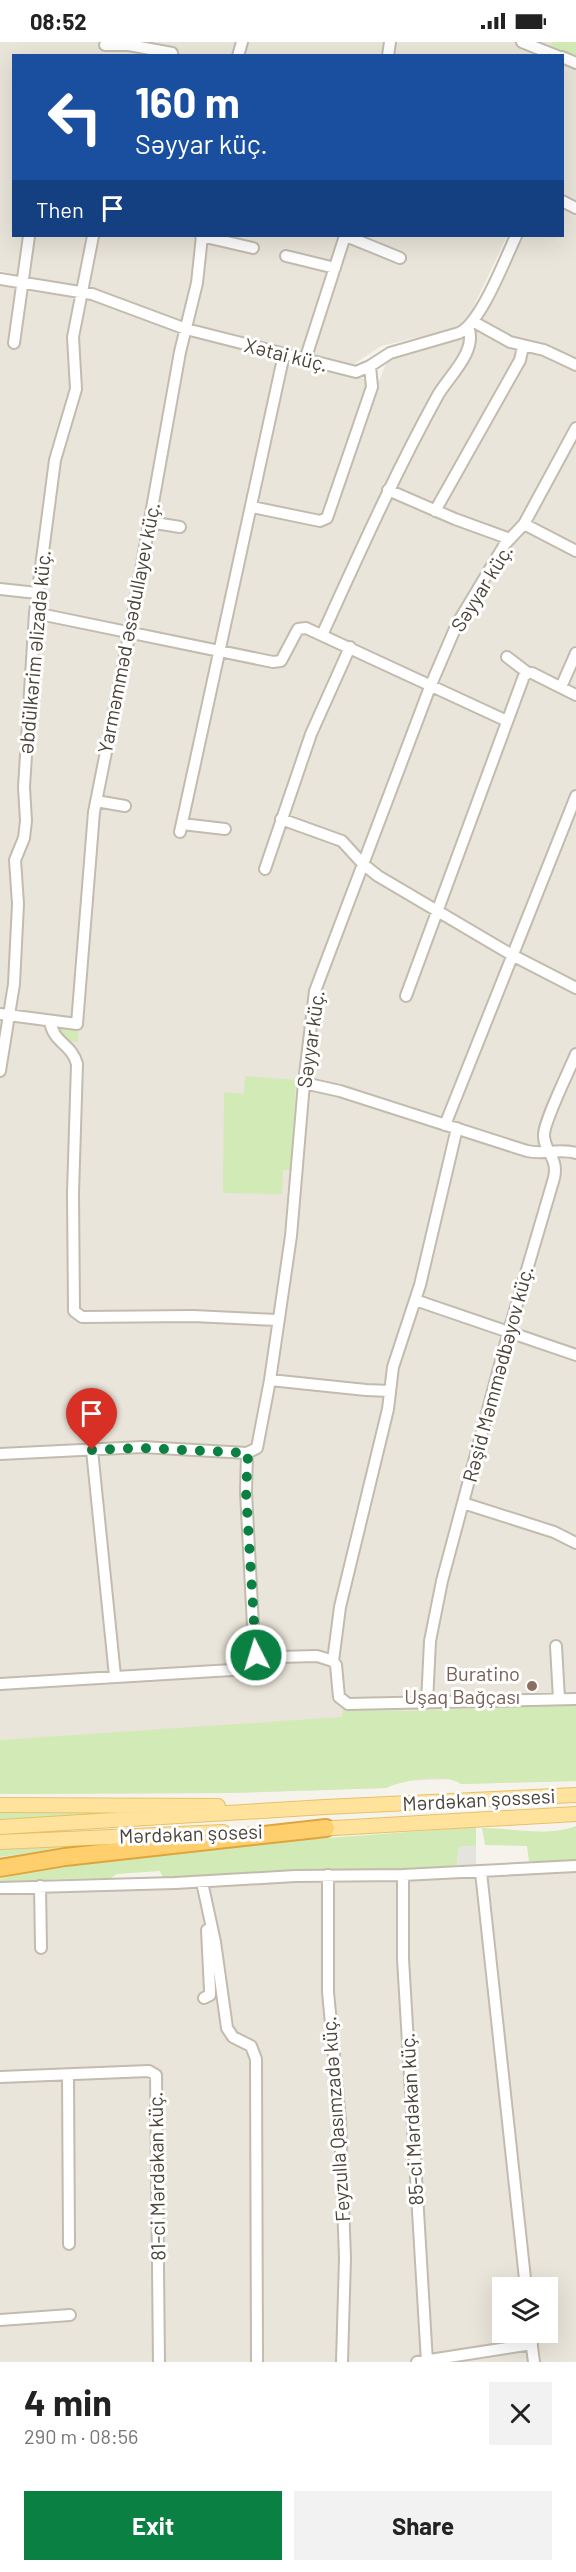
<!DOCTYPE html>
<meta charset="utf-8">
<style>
:root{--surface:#fff;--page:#f2f2f2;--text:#222;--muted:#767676;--accent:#0b8043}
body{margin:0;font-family:Barlow,sans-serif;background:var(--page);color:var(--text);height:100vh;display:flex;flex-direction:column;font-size:22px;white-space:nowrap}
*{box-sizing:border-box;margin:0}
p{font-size:20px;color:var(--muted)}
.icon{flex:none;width:33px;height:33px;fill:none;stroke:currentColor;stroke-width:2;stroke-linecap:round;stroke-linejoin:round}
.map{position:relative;height:2320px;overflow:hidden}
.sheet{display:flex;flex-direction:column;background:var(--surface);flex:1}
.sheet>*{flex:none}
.hud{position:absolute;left:12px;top:12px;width:552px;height:183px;border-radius:0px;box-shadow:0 6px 24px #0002;background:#1a4fa0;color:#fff;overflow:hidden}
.fabs{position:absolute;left:492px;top:2235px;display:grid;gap:12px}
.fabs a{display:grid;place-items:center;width:66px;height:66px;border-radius:0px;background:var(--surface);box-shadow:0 6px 24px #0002;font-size:30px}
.pin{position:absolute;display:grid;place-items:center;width:51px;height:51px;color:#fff;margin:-62px -26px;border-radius:50% 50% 50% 0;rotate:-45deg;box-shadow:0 0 6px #0007}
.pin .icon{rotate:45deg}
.me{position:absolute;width:66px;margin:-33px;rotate:355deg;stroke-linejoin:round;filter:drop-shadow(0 0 4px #0008)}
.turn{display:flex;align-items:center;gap:21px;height:126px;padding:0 24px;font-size:27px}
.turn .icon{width:78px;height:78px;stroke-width:2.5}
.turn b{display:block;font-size:42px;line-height:51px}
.then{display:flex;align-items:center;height:57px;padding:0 24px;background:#0003;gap:12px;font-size:22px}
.round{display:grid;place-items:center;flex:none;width:63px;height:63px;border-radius:0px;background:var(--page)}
.head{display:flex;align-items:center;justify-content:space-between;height:102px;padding:0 24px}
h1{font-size:36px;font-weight:700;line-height:45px}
.button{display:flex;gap:12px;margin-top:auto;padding:12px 24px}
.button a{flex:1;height:69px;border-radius:0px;background:var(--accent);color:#fff;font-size:24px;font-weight:700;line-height:69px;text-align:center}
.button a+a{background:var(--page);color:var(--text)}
.status{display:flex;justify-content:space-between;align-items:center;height:42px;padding:0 30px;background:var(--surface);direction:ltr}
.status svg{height:16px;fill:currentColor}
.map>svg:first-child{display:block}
</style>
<div class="status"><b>08:52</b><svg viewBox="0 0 49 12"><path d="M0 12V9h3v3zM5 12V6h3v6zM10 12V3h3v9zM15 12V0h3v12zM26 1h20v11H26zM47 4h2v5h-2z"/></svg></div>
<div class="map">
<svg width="576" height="2320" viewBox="0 0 576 2320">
<rect width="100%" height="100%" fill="#f6f3ec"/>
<path fill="#eae5da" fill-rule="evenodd" d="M0,0h576v159l-13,-6 -1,-139h-548v180h493l-37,78 -14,14 -75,18 -30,20 -154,-39 -51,-17 -35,-16 -111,-23z
M563,165l13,7v1567l-115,3 -8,-5 -51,2 -16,7 -157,5 -229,1v-1511l61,9 48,11 240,73 30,5 9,-22 57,-15 19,-8 11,-8 7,-9 39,-83h41z
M576,1830v490h-576v-469zM502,2246h46v44h-46z"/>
<path fill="#d2eab5" d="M552,0h24v15l-26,-9z
M56,984l22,4v12l-15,-2z
M245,1034l51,4 -5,90h-8l-1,24 -59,-1 1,-101 20,2z
M576,1663v76l-115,3c-17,-11 -57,-4 -75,4l-157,5 -229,1v-54l342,-23 1,-7 63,1z
M121,1768l21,4 -142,6v-7z
M576,1784v34l-47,2 -2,-16 -42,-1 -3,-17c29,0 67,9 94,-2z
M476,1785v19l-17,1 -3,21 -293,10 -3,-7 -43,3 -6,4 -56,1 -55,6v-6l65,-16 141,-16z
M159,1799l-88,6 -71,10v-11z"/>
<path fill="#e5e3e0" d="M476,1804v21l-20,1 3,-21z"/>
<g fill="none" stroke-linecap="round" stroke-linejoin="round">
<defs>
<path id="minor" d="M522,0l35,14
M105,3h24l43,8
M238,14l4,-14
M388,14l2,-14
M562,15l14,6
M562,159l14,7
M201,194l52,12
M346,194l54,22
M286,214l49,12
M0,237l92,15 94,35 170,43 14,-6 20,-13 69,-20c22,-10 46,-74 57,-97
M474,280l36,20 34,8 32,15
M14,301l15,-107
M305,318l40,-124
M388,448l67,29 55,20
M252,465l68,14 7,-3 45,-131 -2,-21
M435,469l85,-151 3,-13
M149,480l31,5
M524,482l52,27
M0,547l37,4
M35,571l238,49 8,-1 17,-32 8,-1 201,93
M322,593c37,-81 73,-162 116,-240 11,-19 40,-44 30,-68
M507,615l21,16
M561,645l15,-34
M96,759l29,5
M281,777l61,22 21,23 15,12 134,79 64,33
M182,782l43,5
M180,790l104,-478
M265,827l46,-135 39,-87
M406,954l118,-320 4,-3h4l44,22
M0,972l77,10 17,-212 36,-181 50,-279 17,-69 5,-47
M50,979c3,22 22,23 27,43l-4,129 1,118 8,6 111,-1 84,4
M0,1029l14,-87 4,-80 -3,-44 9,-22 2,-17 -2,-34 11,-174 20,-153 21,-71 -3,-52 20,-101
M304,1041l36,8 187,60c18,4 32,-3 49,2
M445,1083l131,-329
M415,1258l161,55
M270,1338l96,10 24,1
M92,1408l23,226
M247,1411l-1,39 8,153 4,17
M0,1412l142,-7 105,6 10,-5 13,-68 21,-144 13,-153 11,-92 115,-304 27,-63 48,-80 19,-20 52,-96
M463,1461l91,29 22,11
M556,1604l3,53
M333,1619l7,-54 48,-198 5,-42 27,-82 37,-157
M0,1642l232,-14 46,-13 39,-1 16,5 3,4 3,32 9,7 228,-5
M427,1661l3,-62 12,-60 67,-250 45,-153c5,-21 -11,-27 -10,-44 1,-15 25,-63 32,-80
M481,1830l45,416
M328,1833v117l12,128 5,138 -3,104
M403,1833v84l24,403
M202,1840l13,60 12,86 6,9 18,9 5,13 1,303
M40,1844l1,62
M0,1846l175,-5 120,-7 108,-1 173,-9
M204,1956l6,-3v-5l-3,-60
M68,2033l1,169
M0,2035l149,-6 7,4 3,287
M0,2278l70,-5
M530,2290l4,30
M417,2320l115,-18"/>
<path id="major" d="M0,1763l218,1
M0,1785l325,-20 251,-12
M317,1787l259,-15
M0,1800l223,-10"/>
<path id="highway" d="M0,1826l65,-11 261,-29"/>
</defs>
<use href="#minor" stroke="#c2bbae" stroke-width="14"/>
<use href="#major" stroke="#e6c16a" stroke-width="16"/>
<use href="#highway" stroke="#e0a43c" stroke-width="20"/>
<use href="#minor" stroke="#fff" stroke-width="10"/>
<use href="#major" stroke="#ffe39c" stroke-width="14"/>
<use href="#highway" stroke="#ffcf6e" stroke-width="16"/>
</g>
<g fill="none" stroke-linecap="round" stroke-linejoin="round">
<path stroke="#0b8043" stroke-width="10" stroke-dasharray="0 18" d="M92,1408l50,-2 106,5 -2,39 10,163"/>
</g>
<circle fill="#8d6e63" stroke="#fff" stroke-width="2" cx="532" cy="1644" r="6"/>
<g text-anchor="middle" stroke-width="6" stroke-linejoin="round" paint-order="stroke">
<g font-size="20" fill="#4b4439" stroke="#fff">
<text transform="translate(286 313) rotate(14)" y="7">Xətai küç.</text>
<text transform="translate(482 546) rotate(-58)" y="7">Səyyar küç.</text>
<text transform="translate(129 586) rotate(-79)" y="7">Yarməmməd Əsədullayev küç.</text>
<text transform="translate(35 610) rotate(-85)" y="7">Əbdülkərim Əlizadə küç.</text>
<text transform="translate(311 997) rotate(-82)" y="7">Səyyar küç.</text>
<text transform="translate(498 1332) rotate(-75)" y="7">Rəşid Məmmədbəyov küç.</text>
<text transform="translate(479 1758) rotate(-3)" y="7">Mərdəkan şossesi</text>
<text transform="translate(191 1792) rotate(-2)" y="7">Mərdəkan şosesi</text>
<text transform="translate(336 2077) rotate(-94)" y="7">Feyzulla Qasımzadə küç.</text>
<text transform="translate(412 2077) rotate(-93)" y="7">85-ci Mərdəkan küç.</text>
<text transform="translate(157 2134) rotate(-91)" y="7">81-ci Mərdəkan küç.</text>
</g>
<g font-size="20" fill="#785e54" stroke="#fff" text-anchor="end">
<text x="520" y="1639">Buratino<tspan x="520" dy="23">Uşaq Bağçası</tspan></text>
</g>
</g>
</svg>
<div class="fabs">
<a><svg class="icon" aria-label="layers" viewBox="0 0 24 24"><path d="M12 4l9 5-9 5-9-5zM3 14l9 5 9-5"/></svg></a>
</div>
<div class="pin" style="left:92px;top:1408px;background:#d93025"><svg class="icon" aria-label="arrive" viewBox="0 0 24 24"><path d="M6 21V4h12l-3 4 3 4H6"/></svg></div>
<svg class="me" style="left:256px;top:1613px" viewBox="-20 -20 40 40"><circle r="17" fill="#0b8043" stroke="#fff" stroke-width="3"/><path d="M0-11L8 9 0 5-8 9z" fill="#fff"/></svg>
<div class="hud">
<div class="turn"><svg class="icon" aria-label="left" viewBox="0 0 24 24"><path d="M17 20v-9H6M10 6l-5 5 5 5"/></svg><div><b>160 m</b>Səyyar küç.</div></div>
<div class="then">Then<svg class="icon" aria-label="arrive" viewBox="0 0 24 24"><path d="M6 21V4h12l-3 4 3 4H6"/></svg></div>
</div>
</div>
<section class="sheet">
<div class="head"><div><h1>4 min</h1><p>290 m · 08:56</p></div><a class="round"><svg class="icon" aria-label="close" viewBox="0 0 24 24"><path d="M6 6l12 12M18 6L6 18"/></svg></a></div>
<div class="button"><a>Exit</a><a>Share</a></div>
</section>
